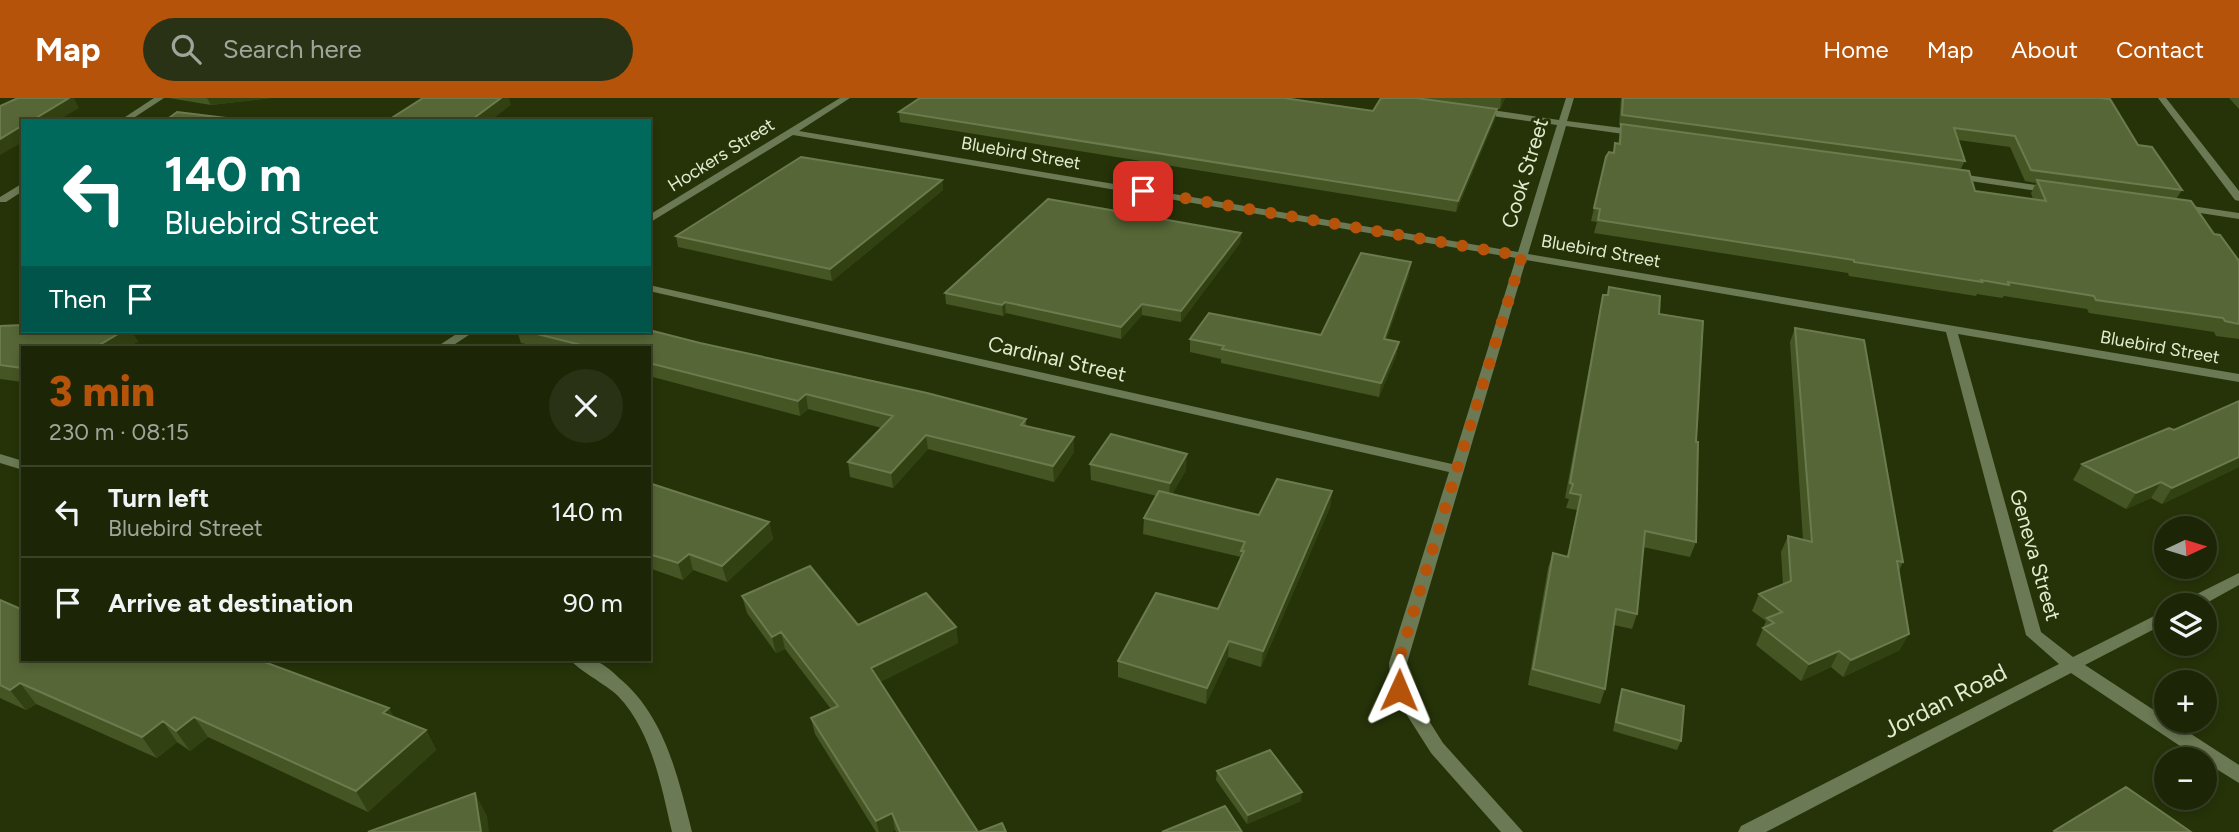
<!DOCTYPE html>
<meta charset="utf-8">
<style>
:root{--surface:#1c2606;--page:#293214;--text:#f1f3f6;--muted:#a0a59b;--line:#3a4328;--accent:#b45309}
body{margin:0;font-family:Figtree,sans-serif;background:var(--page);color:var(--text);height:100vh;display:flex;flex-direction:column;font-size:26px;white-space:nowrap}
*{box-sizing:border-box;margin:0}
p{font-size:23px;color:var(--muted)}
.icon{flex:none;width:38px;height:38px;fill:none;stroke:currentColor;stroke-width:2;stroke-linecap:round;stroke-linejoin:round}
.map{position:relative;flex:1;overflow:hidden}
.drawer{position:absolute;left:21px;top:248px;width:630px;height:315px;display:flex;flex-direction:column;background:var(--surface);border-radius:0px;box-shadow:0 4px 10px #0003,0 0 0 2px var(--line)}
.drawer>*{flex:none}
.guide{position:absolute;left:21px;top:21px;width:630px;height:214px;border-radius:0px;box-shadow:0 4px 10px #0003,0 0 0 2px var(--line);background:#00695c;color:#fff;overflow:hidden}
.needle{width:46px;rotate:86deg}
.controls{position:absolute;left:2154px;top:418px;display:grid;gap:14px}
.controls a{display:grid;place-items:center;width:63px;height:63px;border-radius:50%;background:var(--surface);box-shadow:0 4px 10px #0003,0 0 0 2px var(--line);font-size:35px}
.pin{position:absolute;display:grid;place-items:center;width:60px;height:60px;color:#fff;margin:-30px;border-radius:14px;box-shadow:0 4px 10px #0006}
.me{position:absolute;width:77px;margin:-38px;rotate:1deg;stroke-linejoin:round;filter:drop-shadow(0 0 5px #0008)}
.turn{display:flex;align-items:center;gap:24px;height:147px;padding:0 28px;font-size:32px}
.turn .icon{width:91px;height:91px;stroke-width:2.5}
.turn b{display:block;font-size:49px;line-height:60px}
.then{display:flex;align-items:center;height:66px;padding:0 28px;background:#0003;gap:14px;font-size:26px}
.round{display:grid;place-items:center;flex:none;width:74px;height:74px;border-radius:37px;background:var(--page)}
.summary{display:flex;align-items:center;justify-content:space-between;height:119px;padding:0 28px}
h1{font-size:42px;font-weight:800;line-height:52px;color:var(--accent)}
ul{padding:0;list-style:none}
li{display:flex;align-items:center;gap:21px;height:91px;padding:0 28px;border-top:2px solid var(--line)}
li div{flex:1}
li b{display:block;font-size:26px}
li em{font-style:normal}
header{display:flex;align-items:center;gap:42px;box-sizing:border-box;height:98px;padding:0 35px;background:var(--accent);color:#fff}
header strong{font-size:33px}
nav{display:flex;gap:38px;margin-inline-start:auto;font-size:24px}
.search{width:490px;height:63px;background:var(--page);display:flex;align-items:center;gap:18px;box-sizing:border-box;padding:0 24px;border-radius:38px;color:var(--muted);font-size:26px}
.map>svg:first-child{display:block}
</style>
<header>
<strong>Map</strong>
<div class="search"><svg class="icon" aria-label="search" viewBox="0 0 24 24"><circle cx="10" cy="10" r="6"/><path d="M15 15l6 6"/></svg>Search here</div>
<nav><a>Home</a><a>Map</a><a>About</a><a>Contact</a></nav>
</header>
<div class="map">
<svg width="2239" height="734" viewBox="0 0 2239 734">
<rect width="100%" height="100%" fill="#263308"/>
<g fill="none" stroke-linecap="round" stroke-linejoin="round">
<path fill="#6b7954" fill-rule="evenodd" d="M154,0h10l-35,23h-10z
M840,0h10l-51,33 719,121 39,-127 -79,-11 -4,-3 4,-3 81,12 7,-22h8l-7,23 71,9 4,3 -4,3 -72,-10 -38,128 711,120v8l-281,-48 83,298 32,25 93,-47v13l-81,42 81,53v3h5l68,44v18l-34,-21v-2h-4l-130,-87 -305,159h-28l3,-6 318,-162 -33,-29 -80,-303 -420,-72 -119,403 2,26 34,54 80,89h-22l-70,-79 -40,-63 -2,-27 60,-191 -800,-181v-6l803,179 64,-206 -723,-123 -144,88v-8z
M2158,0h8l73,93v10l-4,-1z
M1953,75l97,14 5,3 -5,3 -100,-15 -2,-2z
M23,85v8l-17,11h-6v-5z
M2178,106l61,9v6l-65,-10 -1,-2z
M461,233h14l-26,17h-14z
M0,356l23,7v9l-23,-7z
M2239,475v12l-38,21h-22l2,-4z
M571,562c6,0 15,-2 21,0 10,2 20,11 27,18 46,38 59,99 73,154h-20c-11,-47 -20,-100 -54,-136 -11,-11 -43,-28 -47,-36z"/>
</g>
<path fill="#465524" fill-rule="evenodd" d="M169,0h102l-60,7z
M1381,0h124l-5,11 -28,-3 23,13 -39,93 -556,-90 -1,-10 474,-1z
M1621,0h477l40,47 44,45 -6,9 38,35 25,27v78l-23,-3 -2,-4 -125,-19 -2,-4 -83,-13 -2,2 -25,-4 -1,2 -127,-20 -1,-3 -254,-40 3,-11 -6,-1 12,-52 10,-16 2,-10 3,1 3,-18 -2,-1zM1958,42l52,7 15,34 11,2 -5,10 2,6 -58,-8 -15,-21 5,-9z
M2229,0h10v11z
M942,82l1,10 -111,91 -154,-34 -2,-11z
M1241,135l-1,10 -59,79 -39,-7 -21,24 -115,-26 -3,3 -57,-12 -1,-11z
M1409,177l-23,65 13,2 -3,14 -17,41 -158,-34v-4l-31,-7v-13l131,-4z
M1609,189l50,27 37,128v100l-6,15 -47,-10 -6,67 -5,15 -18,-4 -9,64 -5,15 -72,-19 20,-117 5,-15 14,4 10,-47 -11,-2 3,-9 -4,-1 35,-190 3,-13h4z
M0,228l23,5h108l7,11 -115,6v34l-23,-3z
M1795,230l108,234 -4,9 1,79 -57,27 -12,-10 -30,14 -45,-36 10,-24 -14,-10 7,-17 24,-9 -2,-33 7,-16 15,4 -13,-198z
M517,233h132l377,88v7l48,26 -20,30 -126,-33 -35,39 -43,-11 -2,-15 34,-34 -74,-19 -8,7 -151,-40v-28h-106l-22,-5z
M2239,303v66l-77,37 -11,-6 -25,11 -53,-29 9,-16 92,-34z
M1090,366l96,6 -14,24 87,21 73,-24 -2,16 -69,160 -33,-10 -22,47 -88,-27v-16l100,-52 23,-52 -98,-23 1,-16 13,-22 -66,-16z
M649,385l120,39 4,17 -46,43 -34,-12 -10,10 -34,-12z
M742,498l116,29 98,2 2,16 -78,39 98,150h-82l-1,-2 -3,2h-16l-61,-98 -4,-16 20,-9 -46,-60 -9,4 -29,-40z
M0,502l23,60 371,58 32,12 10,20 -68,62 -160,-75 -18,14 -13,-9 -20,16 -121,-54 -10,6 -26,-12z
M1622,591l59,52 -4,9 -64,-19 6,-33z
M1217,673l84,30 -54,23 -31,-44z"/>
<path fill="#324111" d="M69,0h5l5,10 -22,13h-26z
M207,0h64l-60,7z
M501,0h8l2,7 -21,16h-20z
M1502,0h3l-5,11 1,-10z
M1497,11l-2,10 -39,93 2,-11z
M23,27v17l-23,13v-16z
M942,82l1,10 -111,91 -2,-12z
M1241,135l-1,10 -59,79v-11z
M1411,164l-2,13 -27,78 2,-14z
M1005,204l1,11 -3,3 -1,-11z
M1142,206v11l-21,24v-12z
M123,233h8l7,11 -11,6h-30l-1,-1z
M1399,244l-3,14 -17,41 2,-14z
M806,296l2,15 -8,7 -2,-15z
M926,337l2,14 -35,39 -2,-15z
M1074,339v15l-20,30 -1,-16z
M1187,356l-1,16 -17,29 1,-16z
M2239,359v10l-77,37 10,-16z
M2161,384l-10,16 -25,11 10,-16z
M1332,393l-2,16 -69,160 2,-16z
M769,424l4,17 -46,43 -5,-16z
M689,456l4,16 -10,10 -5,-17z
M956,529l2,16 -84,42 -3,-17z
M781,534l4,17 -9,4 -4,-16z
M1909,536l-9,16 -57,27 8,-17z
M1229,543l-1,16 -22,47 1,-16z
M1839,553l-8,16 -30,14 8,-17z
M20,585l16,21 -10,6 -16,-20z
M389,610l11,21 -17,-16z
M194,619l14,20 -18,14 -14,-20z
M163,623l14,21 -20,16 -15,-21z
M426,632l10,20 -68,62 -12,-21z
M1302,694l-1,9 -54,23 1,-9z
M475,695l12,23 2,16h-8z
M892,715l3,17 -3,2h-13l-3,-11z"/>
<path fill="#566636" stroke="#6c7b4e" stroke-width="2" d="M18,0h51l-38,23h-8v4l-23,14v-33z
M423,0h78l-31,23h-83z
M920,0h364l89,13 8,-13h35l81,11 -39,92 -559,-89z
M1623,0h475l12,1 28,46 14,2 30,43 -151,-20 -16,-34 -61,-8 11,33 -343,-46z
M177,14l74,9h-86z
M1621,26l348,47 6,20 71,10 -9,-21 154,21 23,33 6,1 19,26v63l-14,-3 -2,-3 -127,-18 -2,-4 -86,-14 1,3 -28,-5 1,2 -128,-20v-2l-256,-40 2,-11 -6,-1 12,-51 3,-5 5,1 1,-10 5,1z
M801,59l141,23 -112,89 -154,-33z
M1048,101l193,34 -60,78 -39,-7 -21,23 -116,-25 -3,3 -57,-12z
M1361,155l50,9 -27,77 15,3 -18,41 -159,-34 2,-3 -34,-7 19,-26 112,22z
M1609,189l51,9 -1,18 44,7 -7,121h2l-2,100 -51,-11 -8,83 -21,-5 -11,80 -72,-20 20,-116 15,4 13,-62 -11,-2 3,-9 -3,-1 33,-188h5z
M23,227v6h100l-27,16 12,1h-85v20l-23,-3v-39z
M1795,230l69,12 39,222 -6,-1 12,73 -58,26 -12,-9 -30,13 -46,-36 11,-5 -7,-5 15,-6 -23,-18 32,-13 -3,-45 24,6z
M649,232l51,13 227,50 99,26 -5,6 53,12 -21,29 -127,-31 -35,38 -43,-11 45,-46 -87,-22 -8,7 -149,-38v-15h-56l-68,-17h124z
M2239,303v56l-67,31 -11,-6 -25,11 -54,-29 87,-36 5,2z
M1111,336l76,20 -17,29 -80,-19z
M1277,381l55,12 -69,160 -34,-10 -22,47 -89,-27 38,-68 62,16 26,-58h-3l4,-9 -101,-24 15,-27 100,24z
M649,385l120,39 -47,44 -33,-12 -11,9 -29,-9z
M810,468l48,59 68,-32 30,34 -85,41 107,164h-78l-8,-19 -16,8 -65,-103 27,-12 -57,-74 -9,5 -30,-41z
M0,502l23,10v50h236l130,48 -6,5 43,17 -70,61 -162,-74 -18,14 -13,-10 -21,16 -122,-54 -10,7 -10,-5z
M1622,591l62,17 -3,35 -65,-19z
M1270,652l32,42 -54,23 -31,-44z
M2126,689l65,45h-136l-1,-1z
M475,695l6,39h-113z
M1225,708l17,26h-80z
M1002,725l4,9h-27z"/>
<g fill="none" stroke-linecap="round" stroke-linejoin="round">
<path stroke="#b45309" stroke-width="12" stroke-dasharray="0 21.6" d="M1143,93l379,65 -124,407 1,27"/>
</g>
<g text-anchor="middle" stroke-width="6" stroke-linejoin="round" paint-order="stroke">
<g font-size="18" fill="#e0eccf" stroke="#263308">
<text transform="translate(1021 55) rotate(10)" y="6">Bluebird Street</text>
<text transform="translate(721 57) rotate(-32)" y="6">Hockers Street</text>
<text transform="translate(1601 153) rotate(10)" y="6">Bluebird Street</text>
<text transform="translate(2160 249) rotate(10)" y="6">Bluebird Street</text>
</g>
<g font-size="21" fill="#e0eccf" stroke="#263308">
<text transform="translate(1525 75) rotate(-73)" y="7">Cook Street</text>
<text transform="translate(1057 261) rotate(13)" y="7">Cardinal Street</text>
<text transform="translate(2035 457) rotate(74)" y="7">Geneva Street</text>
</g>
<g font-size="24" fill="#e0eccf" stroke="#263308">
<text transform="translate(1945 603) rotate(-27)" y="8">Jordan Road</text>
</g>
</g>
</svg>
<div class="controls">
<a><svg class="needle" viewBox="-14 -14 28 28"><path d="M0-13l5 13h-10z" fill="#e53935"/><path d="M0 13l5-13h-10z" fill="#a0a59b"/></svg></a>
<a><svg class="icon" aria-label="layers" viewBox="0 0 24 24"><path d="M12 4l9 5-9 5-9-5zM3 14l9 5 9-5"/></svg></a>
<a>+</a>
<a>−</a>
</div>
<div class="pin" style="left:1143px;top:93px;background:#d93025"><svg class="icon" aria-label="arrive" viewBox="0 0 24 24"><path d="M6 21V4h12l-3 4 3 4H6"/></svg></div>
<svg class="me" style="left:1399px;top:592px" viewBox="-20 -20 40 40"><path d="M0-17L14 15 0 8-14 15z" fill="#b45309" stroke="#fff" stroke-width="4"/></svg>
<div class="guide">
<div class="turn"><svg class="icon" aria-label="left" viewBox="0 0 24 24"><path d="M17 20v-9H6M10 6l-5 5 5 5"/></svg><div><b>140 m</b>Bluebird Street</div></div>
<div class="then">Then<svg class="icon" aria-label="arrive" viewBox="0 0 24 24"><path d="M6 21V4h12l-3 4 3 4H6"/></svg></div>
</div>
<section class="drawer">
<div class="summary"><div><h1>3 min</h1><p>230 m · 08:15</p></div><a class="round"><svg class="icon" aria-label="close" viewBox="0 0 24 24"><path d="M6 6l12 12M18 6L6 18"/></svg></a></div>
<ul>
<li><svg class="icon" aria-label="left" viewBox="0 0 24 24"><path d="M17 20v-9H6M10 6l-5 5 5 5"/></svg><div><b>Turn left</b><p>Bluebird Street</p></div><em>140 m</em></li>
<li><svg class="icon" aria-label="arrive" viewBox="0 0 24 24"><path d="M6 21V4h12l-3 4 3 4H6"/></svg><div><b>Arrive at destination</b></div><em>90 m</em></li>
</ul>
</section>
</div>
